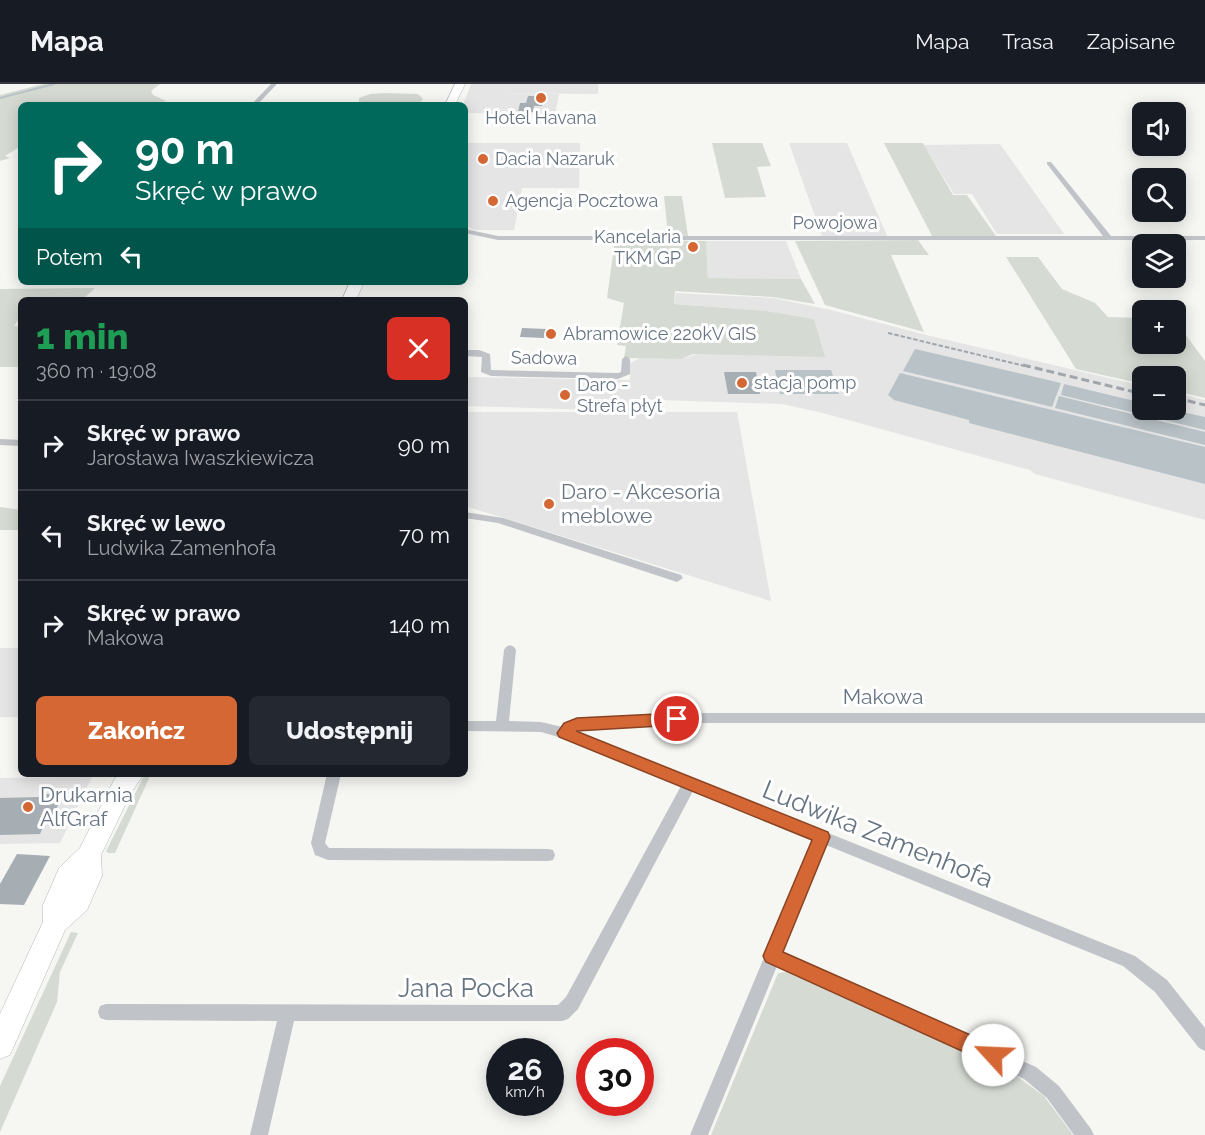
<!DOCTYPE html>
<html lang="pl">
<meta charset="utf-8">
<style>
:root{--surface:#171b24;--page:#242831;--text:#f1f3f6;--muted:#9ea1a6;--line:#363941;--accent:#d56734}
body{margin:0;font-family:Raleway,sans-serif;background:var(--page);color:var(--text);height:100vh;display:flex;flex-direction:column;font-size:22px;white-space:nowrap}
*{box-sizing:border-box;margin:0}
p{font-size:20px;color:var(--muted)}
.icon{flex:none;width:33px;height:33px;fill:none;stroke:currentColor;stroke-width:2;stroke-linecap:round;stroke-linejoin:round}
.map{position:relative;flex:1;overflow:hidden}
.sheet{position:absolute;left:18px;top:213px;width:450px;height:480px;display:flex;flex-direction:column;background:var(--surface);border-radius:9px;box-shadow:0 3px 15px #0003}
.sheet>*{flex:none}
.hud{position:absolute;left:18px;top:18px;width:450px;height:183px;border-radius:9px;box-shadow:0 3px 15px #0003;background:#00695c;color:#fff;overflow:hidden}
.fabs{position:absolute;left:1132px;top:18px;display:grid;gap:12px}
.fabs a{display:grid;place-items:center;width:54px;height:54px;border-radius:9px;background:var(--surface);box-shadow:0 3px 15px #0003;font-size:30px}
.speed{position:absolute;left:486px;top:954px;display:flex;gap:12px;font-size:30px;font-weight:700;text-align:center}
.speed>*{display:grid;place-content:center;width:78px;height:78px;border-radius:50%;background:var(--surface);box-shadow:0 3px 15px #0003;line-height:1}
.speed small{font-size:15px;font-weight:400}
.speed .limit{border:9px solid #d22;background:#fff;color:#111}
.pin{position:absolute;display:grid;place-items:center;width:51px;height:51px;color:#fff;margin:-26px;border:3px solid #fff;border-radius:50%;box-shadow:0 2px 6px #0007}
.me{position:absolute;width:66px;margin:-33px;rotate:295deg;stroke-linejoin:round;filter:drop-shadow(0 0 4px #0008)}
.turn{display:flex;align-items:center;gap:21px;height:126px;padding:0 18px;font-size:27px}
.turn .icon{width:78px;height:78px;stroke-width:2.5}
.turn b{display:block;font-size:42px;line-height:51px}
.then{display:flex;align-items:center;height:57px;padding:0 18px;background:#0003;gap:12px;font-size:22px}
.round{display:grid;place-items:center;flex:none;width:63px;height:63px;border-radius:9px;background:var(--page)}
.headline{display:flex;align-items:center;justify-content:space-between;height:102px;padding:0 18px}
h1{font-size:36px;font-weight:800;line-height:45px;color:#1e9e55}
.cta{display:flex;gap:12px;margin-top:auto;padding:12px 18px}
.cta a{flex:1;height:69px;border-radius:9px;background:var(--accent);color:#fff;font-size:24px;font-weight:800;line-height:69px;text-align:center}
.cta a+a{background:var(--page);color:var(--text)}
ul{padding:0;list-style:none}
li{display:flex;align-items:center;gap:18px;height:90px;padding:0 18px;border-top:2px solid var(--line)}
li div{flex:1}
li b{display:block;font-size:22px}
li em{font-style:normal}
header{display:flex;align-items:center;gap:36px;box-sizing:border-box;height:84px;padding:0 30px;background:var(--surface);border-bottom:2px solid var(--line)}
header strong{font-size:28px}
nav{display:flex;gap:33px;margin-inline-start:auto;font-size:21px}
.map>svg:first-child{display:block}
</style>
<header>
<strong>Mapa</strong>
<nav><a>Mapa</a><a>Trasa</a><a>Zapisane</a></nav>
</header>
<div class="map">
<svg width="1205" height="1051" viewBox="0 0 1205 1051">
<rect width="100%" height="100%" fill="#f6f6f3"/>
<path fill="#e4e5e4" d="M471,0h127v10l-101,-1 62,1 -4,20 -90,-1v-8h-2z
M465,59h115l-1,45h-57l-8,42h-39l-10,-5z
M789,59h58l40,93h-65z
M1000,60l64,90h-67l-25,-40h-18l-30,-49z
M706,157h80l15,38 -93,-1z
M676,209l97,5 58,12 95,25 217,51v24h33v-17l29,7v120l-170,-46 -5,-4 -207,-57 -41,-9 -152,-5v12l-165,-5v-29l165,3v-17l10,-5 41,1 133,-40 -47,-8 -93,-7z
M465,328h272l34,189 -306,-95z
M0,564h21v69h-21z
M92,693l-32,66 -60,1v-66z"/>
<path fill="#d5dbd3" d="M43,0h117l-9,7 2,4 13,6 -11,4h-134v41l-16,10 5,2 -10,3v-66z
M385,9l33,1 5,5 -4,6h-60v-7l11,-4z
M712,59h50l9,23 -14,1 9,30 -41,1z
M884,59h39l30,52h14l29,41h-64z
M664,112h18l6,40 -20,-1z
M615,156l91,1 2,37 93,1 14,25 -43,-7 -97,-6 -1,13 93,7 47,8 11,38 -132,-3 -12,5 -57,-1 2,-12 -9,-1 7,-42 -17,-5z
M918,156l11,15h-38l33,77 -99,-27 -30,-64z
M1006,173h32l24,32 33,14 13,14 32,1 3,5v21h33v-17h4l25,34v37l-29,-7v-15h-33v8l-67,-15z
M95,204l-13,12h-61v16l-7,10 7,1v40h-21v-78z
M0,423l21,3v20h-21z
M145,690h6l-36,79h-7l-2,-2z
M71,848l7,1 -18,39 -3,30 -57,130v-46z
M786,888l232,105 26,19 29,39h-362l67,-162z"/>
<path fill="#b9c2c7" d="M915,265l146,34 -9,24 -149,-36z
M775,286h56l8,24h-59z
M900,289l305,74v37l-236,-61v-3l-75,-20 -6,-5z
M1064,300l79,19v7h30l32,7v13l-144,-35z
M1059,312l146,36v13l-150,-37z"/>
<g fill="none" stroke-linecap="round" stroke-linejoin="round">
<path stroke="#b9c2c7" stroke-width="2" d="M0,14l54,-14"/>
</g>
<path fill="#a6adb3" d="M528,12h16l-2,10h-8l-1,6h-15l2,-9h6z
M522,244l24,1 -2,9 -24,-1z
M724,288h32l4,22h-32z
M41,710h22l-10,22h-5l-8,18 -40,1v-37l39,-1z
M17,770l33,2 -26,49 -24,-1v-20z"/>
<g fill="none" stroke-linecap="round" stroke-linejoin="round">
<defs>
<path id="primary" d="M455,0h10l-10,21h-10z
M350,198h14l-8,18h-14z
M119,690h25l-13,19 -30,62 1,21 -15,34 -22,20 -55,125 -10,4v-45l43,-92v-17l16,-37 21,-20 34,-68z"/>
</defs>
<use href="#primary" stroke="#b3b7bb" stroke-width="1"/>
<path fill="#c0c3c7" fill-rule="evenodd" d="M271,0h6l-20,21h-6z
M1047,78h4l60,74h94v4h-707l-33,-7v-4l33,7h605l-56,-72z
M465,266h14l11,4 1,16 127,3 3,-1 1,-13 4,-3 4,3v15l-12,5 -127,-3 -10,-4 1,-15 -17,-1z
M0,355l21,1v6l-21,-1z
M465,428l38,6 178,57 2,3 -6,4 -179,-59 -33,-5z
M510,561l4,2 2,3 -7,71 32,1 21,5 2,-4 23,-5 109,-5h509v10h-509l-109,5 -13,3 561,225 32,24 38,48v23l-6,-3 -44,-56 -32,-26 -297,-121 -44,108 254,114 23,19 32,43 3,6h-20l-27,-37 -23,-19 -247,-113 -69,169h-18l123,-295 -120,-49 -115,218 -10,10 -6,2h-268l-26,114h-18l27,-114 -171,-1 -6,-2 -2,-6 2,-6 6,-2 452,1 8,-8 115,-211 -119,-48 -21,-6 -76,-1v-10h31l8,-71 2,-3z
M327,690h14l-16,69 4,5 219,1 5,1 2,5 -2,5 -5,1 -220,-1 -13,-5 -4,-12z"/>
<use href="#primary" fill="#fff" fill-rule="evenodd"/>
<path stroke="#a1a6ac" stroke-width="2" stroke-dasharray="4.5 2" stroke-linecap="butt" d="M888,249l141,34"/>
<path stroke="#a1a6ac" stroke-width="3" stroke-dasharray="8 4" stroke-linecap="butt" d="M1023,281l120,29
M1176,314l29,7"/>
</g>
<path fill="#d56734" stroke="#8a4322" stroke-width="1.5" d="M677,629l6,2 2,4 -2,4 -6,2 -101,6 252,101 2,5 -47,115 217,96 3,7 -3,7 -7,3 -7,-3 -220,-100 -3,-6 49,-116 -253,-103 -2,-4 7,-10 13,-5z"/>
<g fill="#d56734" stroke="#fff" stroke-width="2">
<circle cx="541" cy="14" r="6"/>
<circle cx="483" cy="75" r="6"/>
<circle cx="493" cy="117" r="6"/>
<circle cx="693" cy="163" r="6"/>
<circle cx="551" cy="250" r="6"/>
<circle cx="742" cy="299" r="6"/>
<circle cx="565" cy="311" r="6"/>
<circle cx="549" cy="420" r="6"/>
<circle cx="28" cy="723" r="6"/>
</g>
<g text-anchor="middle" stroke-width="6" stroke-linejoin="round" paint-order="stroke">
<g font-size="18" fill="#677482" stroke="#fff" text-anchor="start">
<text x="541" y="40" text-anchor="middle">Hotel Havana</text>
<text x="495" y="81">Dacia Nazaruk</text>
<text x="505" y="123">Agencja Pocztowa</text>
<text x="681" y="159" text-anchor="end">Kancelaria<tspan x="681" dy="21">TKM GP</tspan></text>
<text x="563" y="256">Abramowice 220kV GIS</text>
<text x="754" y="305">stacja pomp</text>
<text x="577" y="307">Daro -<tspan x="577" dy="21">Strefa płyt</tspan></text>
</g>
<g font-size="18" fill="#677482" stroke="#fff">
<text x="835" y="145">Powojowa</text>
<text transform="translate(544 274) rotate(1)" y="6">Sadowa</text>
</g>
<g font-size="21" fill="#677482" stroke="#fff" text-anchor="start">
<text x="561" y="415">Daro - Akcesoria<tspan x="561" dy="24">meblowe</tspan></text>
<text x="40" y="718">Drukarnia<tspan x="40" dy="24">AlfGraf</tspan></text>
</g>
<g font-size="21" fill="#677482" stroke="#fff">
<text x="883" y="620">Makowa</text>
</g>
<g font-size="26" fill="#677482" stroke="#fff">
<text transform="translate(878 750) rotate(22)" y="9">Ludwika Zamenhofa</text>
<text x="466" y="913">Jana Pocka</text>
</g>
</g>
</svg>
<div class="fabs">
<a><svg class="icon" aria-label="sound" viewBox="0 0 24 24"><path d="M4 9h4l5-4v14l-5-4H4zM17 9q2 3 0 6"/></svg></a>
<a><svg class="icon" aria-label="search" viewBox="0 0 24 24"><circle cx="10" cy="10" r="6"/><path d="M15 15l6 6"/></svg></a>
<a><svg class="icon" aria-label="layers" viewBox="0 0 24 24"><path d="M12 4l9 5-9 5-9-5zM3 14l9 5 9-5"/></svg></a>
<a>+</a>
<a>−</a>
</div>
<div class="speed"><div>26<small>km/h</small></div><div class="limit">30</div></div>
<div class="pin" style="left:677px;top:635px;background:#d93025"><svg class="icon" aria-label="arrive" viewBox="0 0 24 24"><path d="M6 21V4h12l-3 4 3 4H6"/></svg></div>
<svg class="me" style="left:993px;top:971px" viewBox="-20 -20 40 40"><circle r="19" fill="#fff"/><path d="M0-13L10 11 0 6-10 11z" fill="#d56734"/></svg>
<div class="hud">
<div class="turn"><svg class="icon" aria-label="right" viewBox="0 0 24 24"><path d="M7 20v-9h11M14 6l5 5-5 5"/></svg><div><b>90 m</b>Skręć w prawo</div></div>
<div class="then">Potem<svg class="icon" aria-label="left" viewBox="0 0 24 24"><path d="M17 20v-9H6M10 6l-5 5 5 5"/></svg></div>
</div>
<section class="sheet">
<div class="headline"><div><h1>1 min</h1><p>360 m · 19:08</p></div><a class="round" style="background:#d93025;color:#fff"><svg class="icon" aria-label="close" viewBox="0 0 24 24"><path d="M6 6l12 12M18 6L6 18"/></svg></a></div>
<ul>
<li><svg class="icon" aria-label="right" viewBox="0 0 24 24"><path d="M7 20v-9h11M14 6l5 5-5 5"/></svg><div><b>Skręć w prawo</b><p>Jarosława Iwaszkiewicza</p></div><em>90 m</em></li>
<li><svg class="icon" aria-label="left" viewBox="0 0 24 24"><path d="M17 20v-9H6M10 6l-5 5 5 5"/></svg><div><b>Skręć w lewo</b><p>Ludwika Zamenhofa</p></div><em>70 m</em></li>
<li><svg class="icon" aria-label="right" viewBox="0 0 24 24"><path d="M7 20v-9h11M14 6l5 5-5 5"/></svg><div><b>Skręć w prawo</b><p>Makowa</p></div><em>140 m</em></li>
</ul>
<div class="cta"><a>Zakończ</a><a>Udostępnij</a></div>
</section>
</div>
